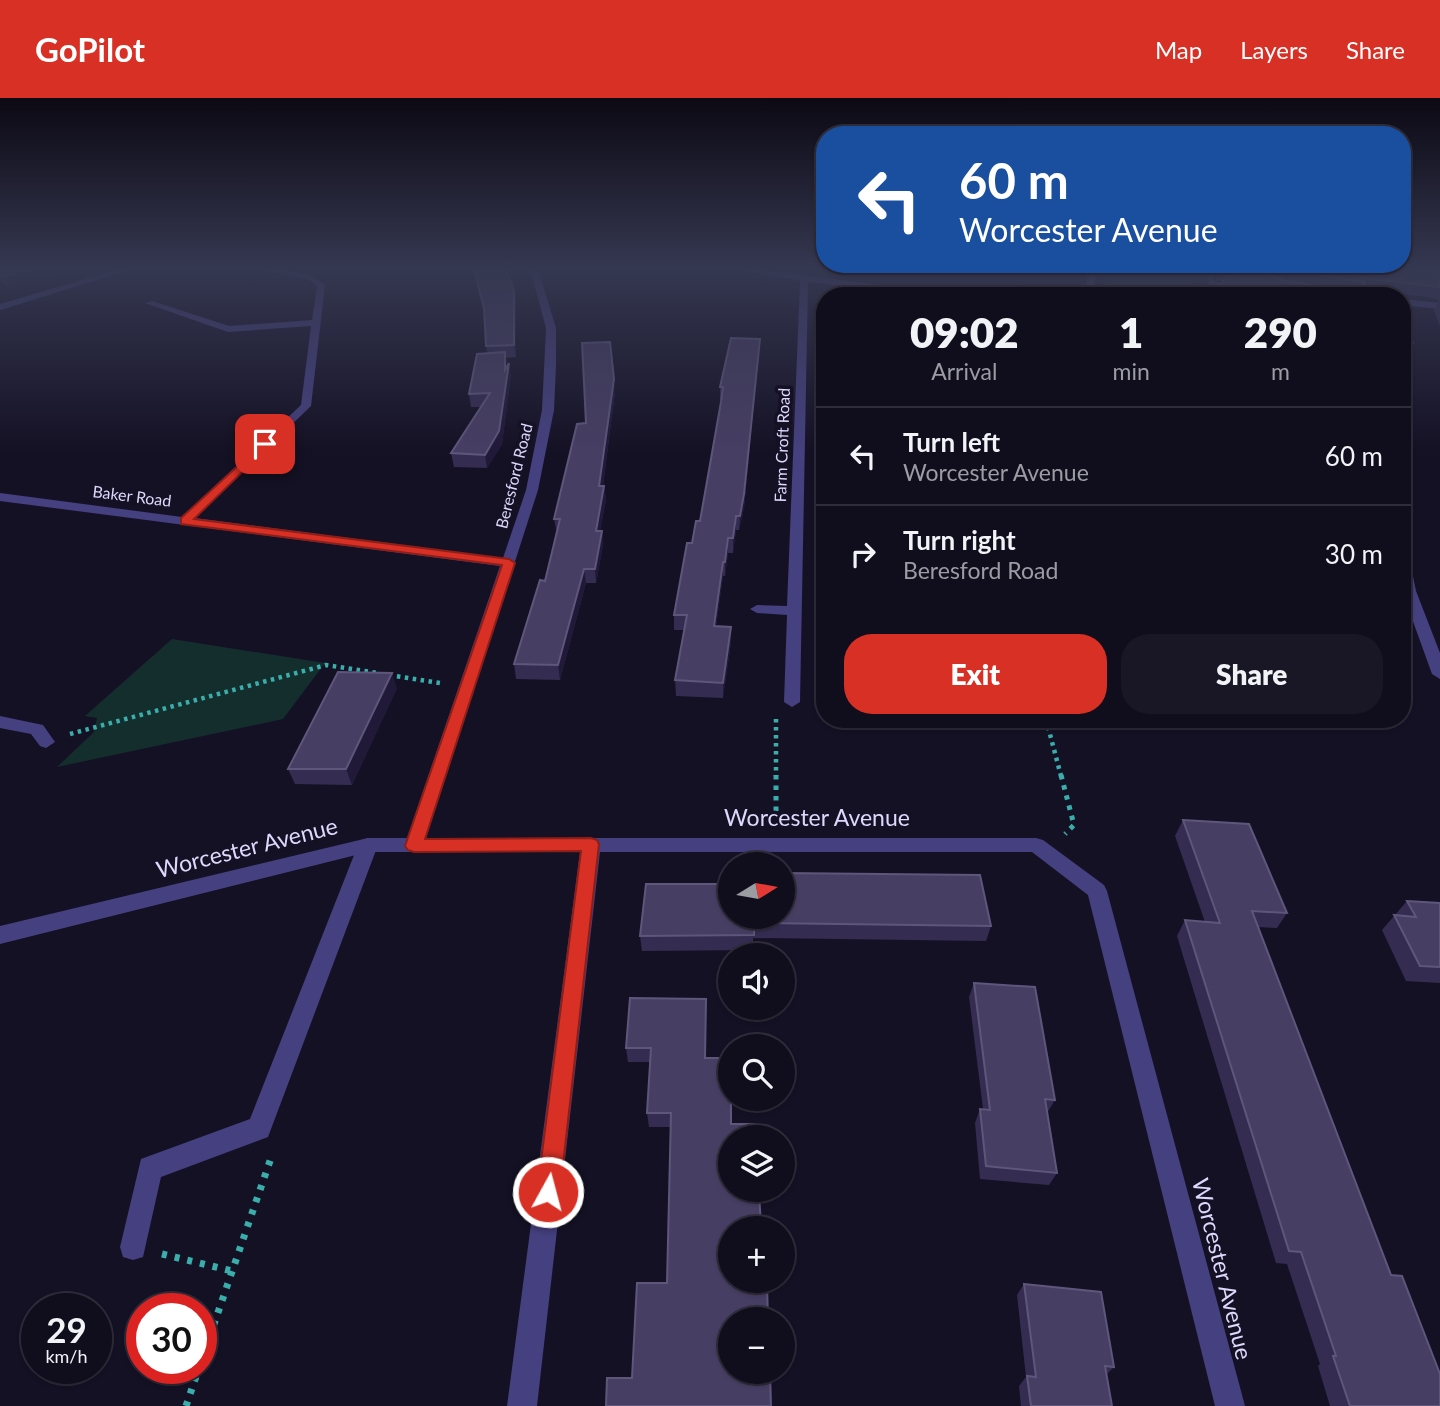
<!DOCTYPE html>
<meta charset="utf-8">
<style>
:root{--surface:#100d1c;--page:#191625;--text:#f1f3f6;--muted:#9c9ca3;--line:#302d3b;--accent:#d93025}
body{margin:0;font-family:Lato,sans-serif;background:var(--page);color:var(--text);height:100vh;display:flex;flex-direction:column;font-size:26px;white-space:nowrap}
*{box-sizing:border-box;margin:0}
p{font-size:23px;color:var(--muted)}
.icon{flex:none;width:38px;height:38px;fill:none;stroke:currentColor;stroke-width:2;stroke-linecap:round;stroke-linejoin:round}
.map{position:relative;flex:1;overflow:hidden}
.details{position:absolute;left:816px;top:189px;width:595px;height:441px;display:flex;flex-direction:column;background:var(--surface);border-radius:28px;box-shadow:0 2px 5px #0004,0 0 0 2px var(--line)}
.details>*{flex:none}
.top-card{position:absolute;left:816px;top:28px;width:595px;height:147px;border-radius:28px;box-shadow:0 2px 5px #0004,0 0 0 2px var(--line);background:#1a4fa0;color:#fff;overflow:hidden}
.needle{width:46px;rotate:79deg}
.buttons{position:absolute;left:718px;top:754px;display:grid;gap:14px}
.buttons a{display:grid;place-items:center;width:77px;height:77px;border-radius:50%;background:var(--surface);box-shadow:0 2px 5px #0004,0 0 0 2px var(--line);font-size:35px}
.speed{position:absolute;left:21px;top:1195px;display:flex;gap:14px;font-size:35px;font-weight:700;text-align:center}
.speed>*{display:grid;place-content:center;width:91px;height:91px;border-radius:50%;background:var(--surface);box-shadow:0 2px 5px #0004,0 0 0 2px var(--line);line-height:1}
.speed small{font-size:18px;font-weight:400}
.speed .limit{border:10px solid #d22;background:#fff;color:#111}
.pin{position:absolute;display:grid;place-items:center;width:60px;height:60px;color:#fff;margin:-30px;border-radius:14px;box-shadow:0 4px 10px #0006}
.me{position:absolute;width:77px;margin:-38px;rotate:7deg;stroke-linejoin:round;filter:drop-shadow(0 0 5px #0008)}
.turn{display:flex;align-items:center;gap:24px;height:147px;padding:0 28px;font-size:32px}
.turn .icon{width:91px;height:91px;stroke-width:2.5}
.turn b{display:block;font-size:49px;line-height:60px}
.eta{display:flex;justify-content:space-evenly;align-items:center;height:119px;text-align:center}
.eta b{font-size:42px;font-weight:800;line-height:49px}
.action{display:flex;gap:14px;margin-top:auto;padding:14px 28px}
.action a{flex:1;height:80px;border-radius:28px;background:var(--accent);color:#fff;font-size:28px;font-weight:800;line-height:80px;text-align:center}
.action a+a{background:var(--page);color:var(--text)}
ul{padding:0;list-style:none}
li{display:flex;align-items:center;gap:21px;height:98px;padding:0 28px;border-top:2px solid var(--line)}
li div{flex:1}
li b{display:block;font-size:26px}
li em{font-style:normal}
header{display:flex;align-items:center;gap:42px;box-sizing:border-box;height:98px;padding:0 35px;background:var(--accent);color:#fff}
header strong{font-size:33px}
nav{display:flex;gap:38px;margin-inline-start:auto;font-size:24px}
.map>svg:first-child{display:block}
</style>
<header>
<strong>GoPilot</strong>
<nav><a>Map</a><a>Layers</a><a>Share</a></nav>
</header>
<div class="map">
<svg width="1440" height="1308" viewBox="0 0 1440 1308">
<rect width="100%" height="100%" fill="#151125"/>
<path fill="#142e2e" d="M1109,171h121l10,6 -30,8 -16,-1 -1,2 12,5 -1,7h-101l3,-24z
M172,541l153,24 -42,56 -226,48 37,-35 3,-14 -12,-2z"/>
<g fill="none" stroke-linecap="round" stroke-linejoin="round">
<path stroke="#3aaeab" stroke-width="4.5" stroke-dasharray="3.5 4.5" stroke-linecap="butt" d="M389,577l51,8
M776,621v57
M1046,621l15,57
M70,636l256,-69 51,8"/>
<path stroke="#3aaeab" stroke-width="5" stroke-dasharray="4.5 6" stroke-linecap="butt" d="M776,677v44
M1061,677l13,50 -9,9"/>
<path stroke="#3aaeab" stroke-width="7" stroke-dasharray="5 8" stroke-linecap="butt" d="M162,1156l70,17
M201,1264l71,-207
M186,1308l13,-38"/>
<path fill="#45407f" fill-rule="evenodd" d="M368,740l7,2 3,5 -110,292 -107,40 -18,80 -10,3 -10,-3 -3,-10 21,-88 109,-40 108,-274 3,-5z"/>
<path fill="#45407f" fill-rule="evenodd" d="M119,171h14l-133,41v-6z
M255,171c23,0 54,0 70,16l-14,121 -116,112 308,40 23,-68 16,-80 4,-82 -16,-59h8l18,59v37l-2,45 -16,80 -112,348h610l7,2 61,45 3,6 138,515h-30l-127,-511 -56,-43h-432l-63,554h-30l73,-554h-212l-368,92v-18l368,-88h39l93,-272 -500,-65v-8l182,24 119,-112 10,-79 -83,6 -83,-29 7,-2 77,25 83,-6 5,-34 -8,-6z
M733,171h24l204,27h-31l-122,-14 -8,420 -8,5 -8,-5 3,-87 -30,-2 -7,-4 7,-4 30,1 13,-325z
M1088,171h8l-3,27h-8z
M1402,201l38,4v6l-38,-4z
M1402,217l5,3 7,26 -8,-2 -4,-12z
M1402,455l7,4 7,34 24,62v26l-8,-5 -30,-83z
M0,618l43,9 12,17 -9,6 -6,-2 -9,-12 -31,-6z"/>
</g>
<path fill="#352c51" d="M0,171h78l-69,18 -9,-5z
M473,171h33l8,22 2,11v55l-10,1 1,9 4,8 -9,69 -15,24 -33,-1 -3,-14 30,-46h-10l-2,-13 18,-41 -3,-40z
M1209,171h33l-2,5 -27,4 -2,3 1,1 9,2 45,-10 -11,-5h185v57l-6,-15 5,-11 -11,-3 -62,-7 2,6h-162z
M760,241l-16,169 -5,22h-3l-3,23h-5l-3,23h-2l-7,50 15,16 -8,56 -47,-2 -1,-16 10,-50h-11v-15l18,-72 8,-22 21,-121h-1v-13z
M615,294l-12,94h1l2,14 -6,31h2l1,14 -7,38h-10l-26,97 -44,-1 -2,-15 31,-83 12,-47 -3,-15 32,-96z
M397,590l-45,97 -57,-1 -7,-15z
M1183,722l104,93 -10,15 -19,-1 182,479h-110l-12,-40 2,-2 -33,-100 -11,-1 -99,-327 8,-16 20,2 -30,-86z
M646,786l345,42 -5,15 -233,-3v12l-111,1 -2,-15z
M1407,803l33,2v80l-34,-2 -24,-51z
M974,885l81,117 -8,13 10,60 -8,12 -69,-6 -5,-56 5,-14h3l-14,-112z
M706,901v59l25,66 -99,254 35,-95 4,-156h-22l-2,-14 3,-51h-22l-2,-14z
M1024,1186l90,83 -7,7 5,32h-91l-2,-20 7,-9 -9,-82z"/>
<path fill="#201938" d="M33,171h45l-69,18 -5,-11z
M1215,171h27l-2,5 -27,4 -3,6v-5z
M514,193l2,11v55l-2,-12z
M760,241l-16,169 -5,22 1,-14z
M505,254l2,13v16l2,-18 2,12 -9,69 -15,24 -2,-13 20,-85z
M614,281l1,13 -14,108 -2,-14z
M604,388l2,14 -9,45 -1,-14z
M736,418v14l-3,23v-15z
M602,433l1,14 -7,38 -1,-14z
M728,440v15l-3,23v-14z
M723,464v14l-9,65v-15z
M584,471l2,14 -26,97 -2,-15z
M731,529v15l-8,56v-15z
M392,575l5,15 -45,97 -6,-16z"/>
<path fill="#473e63" stroke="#5e567b" stroke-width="2" d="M0,171h33l-29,7 -4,-2z
M474,171h32l8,22v54l-28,1 -2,-38z
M1211,171h4l-5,10 2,3 9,2 5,-8 32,-5 25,9 32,6 47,1 3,-2 -3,-3 -77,-13h155v19l-7,-2 -70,-8 5,18h-138l-21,-5z
M731,240l29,1 -16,155 -4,22h-4l-3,22h-5l-3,24h-2l-9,64 17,1 -8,56 -48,-3 12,-65h-13l13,-72h5l4,-22h4l21,-119 2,-15h-3z
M610,244l4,37 -15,107h5l-8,45h6l-7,38h-11l-26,96 -44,-1 26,-84 5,1 15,-62h-6l23,-95 9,-1 -4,-80z
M505,254v18l4,-7 -10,68 -14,24 -34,-2 39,-60 -21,1 8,-40z
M338,574l54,1 -46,96h-58z
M1183,722l66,4 38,89 -35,-2 139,364 11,1 38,98v32h-90l-17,-50h3l-35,-104 -12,-1 -104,-331 35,3z
M782,775l198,2 11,51 -237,-3v12l-114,1 6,-52h84v33h52z
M1407,803l33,2v64l-20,-1 -26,-51 22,2z
M974,885l61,4 20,113 -10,-1 12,74 -71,-7 -6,-57 10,1z
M630,900l76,1 -1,59h25v41h1v25h25v14h-26v52h29l2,38h-31v53h33v2h4l1,37h-38v52h40l1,34h-165l1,-28h25l5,-95h30l4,-170h-24l4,-65h-25z
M1024,1186l77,8 13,75 -9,-1 7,40h-81l-4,-30 9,1z"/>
<linearGradient id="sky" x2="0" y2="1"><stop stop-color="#0c0914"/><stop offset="0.48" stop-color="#353851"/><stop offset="1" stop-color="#353851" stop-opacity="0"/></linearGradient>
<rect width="1440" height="354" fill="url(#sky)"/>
<path fill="#d93025" stroke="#8d1f18" stroke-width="2" d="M265,343l4,1v4l-75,73 315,40 6,4 -90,276 166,-1 6,2 2,4 -39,348 -3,8 -9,4 -8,-4 -3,-8 44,-341 -167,1 -6,-2 -3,-4 97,-281 -321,-41v-6z"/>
<g text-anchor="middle" stroke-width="7" stroke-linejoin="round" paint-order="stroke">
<g font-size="16" fill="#ddd8fc" stroke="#151125">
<text transform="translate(782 347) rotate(-88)" y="6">Farm Croft Road</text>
<text transform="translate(514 378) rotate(-76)" y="6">Beresford Road</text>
<text transform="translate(132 398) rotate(7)" y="6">Baker Road</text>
</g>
<g font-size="23" fill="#ddd8fc" stroke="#151125">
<text x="817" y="728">Worcester Avenue</text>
<text transform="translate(247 750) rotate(-14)" y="8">Worcester Avenue</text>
<text transform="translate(1222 1171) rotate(76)" y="8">Worcester Avenue</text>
</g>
</g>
</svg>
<div class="buttons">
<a><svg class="needle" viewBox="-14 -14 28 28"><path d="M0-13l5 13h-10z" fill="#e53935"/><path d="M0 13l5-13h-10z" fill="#9c9ca3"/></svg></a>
<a><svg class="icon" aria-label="sound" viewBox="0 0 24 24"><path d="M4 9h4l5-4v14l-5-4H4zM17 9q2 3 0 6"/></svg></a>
<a><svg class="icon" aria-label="search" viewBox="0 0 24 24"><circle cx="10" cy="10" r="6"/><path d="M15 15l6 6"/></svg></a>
<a><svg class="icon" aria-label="layers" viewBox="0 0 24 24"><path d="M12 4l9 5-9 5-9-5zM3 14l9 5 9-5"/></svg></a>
<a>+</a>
<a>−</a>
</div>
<div class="speed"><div>29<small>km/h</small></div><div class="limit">30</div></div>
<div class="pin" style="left:265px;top:346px;background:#d93025"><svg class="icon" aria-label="arrive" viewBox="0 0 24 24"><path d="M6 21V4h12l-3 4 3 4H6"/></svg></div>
<svg class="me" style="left:548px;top:1094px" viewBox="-20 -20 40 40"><circle r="17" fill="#d93025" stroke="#fff" stroke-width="3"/><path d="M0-11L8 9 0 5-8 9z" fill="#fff"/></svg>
<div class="top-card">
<div class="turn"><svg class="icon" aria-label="left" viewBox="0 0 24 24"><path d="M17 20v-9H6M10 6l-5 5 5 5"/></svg><div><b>60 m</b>Worcester Avenue</div></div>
</div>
<section class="details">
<div class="eta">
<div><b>09:02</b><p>Arrival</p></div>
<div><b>1</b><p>min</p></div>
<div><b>290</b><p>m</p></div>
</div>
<ul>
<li><svg class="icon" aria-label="left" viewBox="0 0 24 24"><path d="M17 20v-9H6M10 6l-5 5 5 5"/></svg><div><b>Turn left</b><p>Worcester Avenue</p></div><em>60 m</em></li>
<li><svg class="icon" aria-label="right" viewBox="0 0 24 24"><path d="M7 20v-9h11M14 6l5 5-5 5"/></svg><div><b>Turn right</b><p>Beresford Road</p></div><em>30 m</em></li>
</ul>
<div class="action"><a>Exit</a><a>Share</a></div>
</section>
</div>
